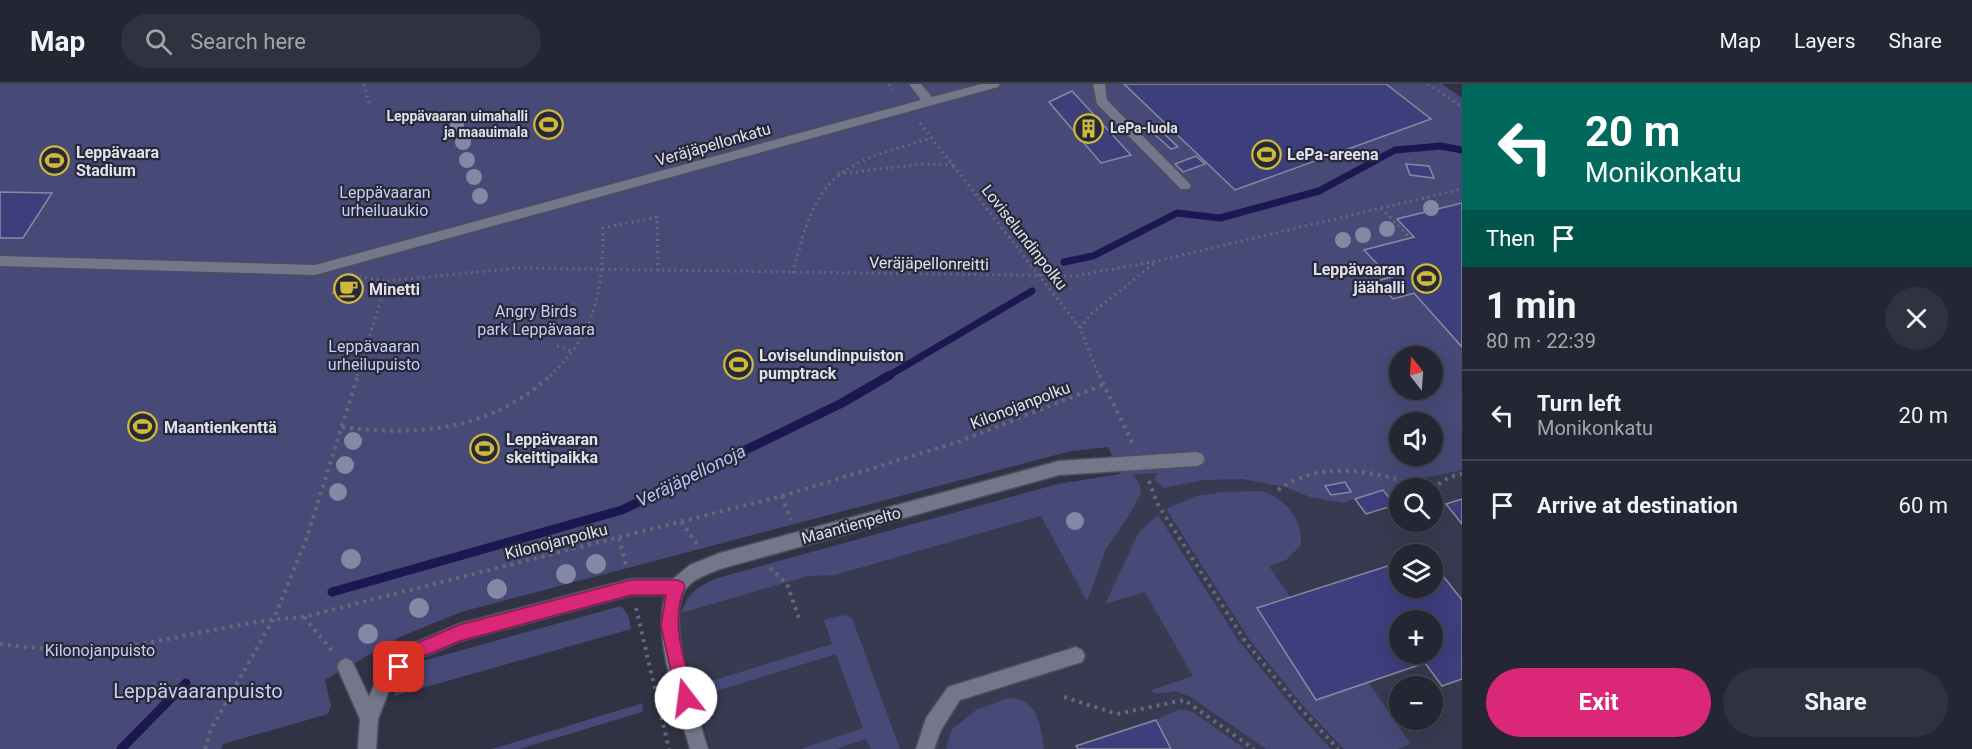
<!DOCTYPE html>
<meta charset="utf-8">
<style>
:root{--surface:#252633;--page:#31323f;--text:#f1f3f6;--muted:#a3a5ac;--line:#42434e;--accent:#db2777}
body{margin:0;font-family:Roboto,sans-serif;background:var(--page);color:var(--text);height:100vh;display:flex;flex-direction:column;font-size:22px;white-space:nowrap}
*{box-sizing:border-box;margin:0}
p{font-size:20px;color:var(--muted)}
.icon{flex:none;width:33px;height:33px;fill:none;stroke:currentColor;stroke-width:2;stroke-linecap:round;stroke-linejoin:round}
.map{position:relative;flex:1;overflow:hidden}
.drawer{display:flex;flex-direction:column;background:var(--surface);width:510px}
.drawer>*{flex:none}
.guide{background:#00695c;color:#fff;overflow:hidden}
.needle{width:39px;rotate:343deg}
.tools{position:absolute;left:1389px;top:262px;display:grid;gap:12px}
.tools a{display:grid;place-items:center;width:54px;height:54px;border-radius:50%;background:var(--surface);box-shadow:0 6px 24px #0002,0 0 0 2px var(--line);font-size:30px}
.pin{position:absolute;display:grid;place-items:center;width:51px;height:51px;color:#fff;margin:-26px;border-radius:12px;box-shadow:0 3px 9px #0006}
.me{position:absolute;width:66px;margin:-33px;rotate:345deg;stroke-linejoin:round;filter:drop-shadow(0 0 4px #0008)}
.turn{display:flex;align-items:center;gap:21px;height:126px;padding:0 24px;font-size:27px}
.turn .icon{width:78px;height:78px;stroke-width:2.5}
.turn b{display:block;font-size:42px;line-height:51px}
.then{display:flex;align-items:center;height:57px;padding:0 24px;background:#0003;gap:12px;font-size:22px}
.round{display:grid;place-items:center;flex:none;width:63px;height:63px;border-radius:32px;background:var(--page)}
.overview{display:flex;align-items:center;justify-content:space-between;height:102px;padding:0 24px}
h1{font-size:36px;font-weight:700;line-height:45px}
.button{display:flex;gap:12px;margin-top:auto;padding:12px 24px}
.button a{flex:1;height:69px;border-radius:36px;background:var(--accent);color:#fff;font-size:24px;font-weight:700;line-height:69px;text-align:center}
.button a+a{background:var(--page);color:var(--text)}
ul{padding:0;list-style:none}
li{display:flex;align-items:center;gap:18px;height:90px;padding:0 24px;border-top:2px solid var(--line)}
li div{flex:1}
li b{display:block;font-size:22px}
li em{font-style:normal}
header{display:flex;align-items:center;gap:36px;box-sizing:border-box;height:84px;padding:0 30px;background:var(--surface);border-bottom:2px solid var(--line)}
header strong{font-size:28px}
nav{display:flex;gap:33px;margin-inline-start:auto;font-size:21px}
.search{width:420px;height:54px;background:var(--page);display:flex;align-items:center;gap:15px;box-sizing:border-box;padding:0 21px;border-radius:33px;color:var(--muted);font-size:22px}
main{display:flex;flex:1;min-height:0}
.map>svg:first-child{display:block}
</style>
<header>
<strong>Map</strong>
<div class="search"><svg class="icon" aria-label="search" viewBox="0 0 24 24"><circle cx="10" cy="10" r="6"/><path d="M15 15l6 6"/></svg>Search here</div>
<nav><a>Map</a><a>Layers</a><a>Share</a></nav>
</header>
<main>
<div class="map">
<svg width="1462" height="665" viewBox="0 0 1462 665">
<rect width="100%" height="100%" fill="#313344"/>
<path fill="#383a51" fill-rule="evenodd" d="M1462,362v303h-751l-35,-126 11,-26 17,-13 17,-7 337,-93 62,-10 280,-18h32zM1400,405h32v33h-32zM1400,471h32v33h-32zM1400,537h32v33h-32zM1400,603h32v33h-32z"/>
<path fill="#474a77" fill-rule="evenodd" d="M0,0h1442l20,14v372l-50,10 -7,6 1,3h-6l-1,17 -4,-1 -12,-15 -40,13 -33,-6 -25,-10 -43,-8 -39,1 -39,8 -9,-8 1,-5 3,-2 -27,1 8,11 1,8 -13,24 -22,32 -19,52 -46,-85 -206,59 -27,1 -127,37c9,-22 18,-28 40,-36l337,-93 62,-10 -12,-27 -37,4 -610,161 -61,25 -75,43 6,25 -3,9 -105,30 -2,5h-221zM1400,273h32v33h-32zM1400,339h32v33h-32z
M1262,407c25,9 40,27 39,54l-15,15 -17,6 21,31 -33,12 59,91 52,-18 43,62 -13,5h-54l-40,-42 -55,-68 -83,-130 30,-13 28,-4z
M1158,431l80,125 59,72 34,37h-65l-75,-52 -16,-6 -11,2h-10l-3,-3 42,-14 -48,-84 -40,12 34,-72z
M621,522l7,9 3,14 -237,67 2,-15 16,-17z
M845,531l7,3 48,131h-29l-5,-10 -30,10h-35l62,-21 -27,-74 -132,41 -3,-11 131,-40 -8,-24z
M1008,614c30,1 32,25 36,51h-98l6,-20 24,-19z
M643,619l-1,9 -123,37h-27z
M1180,625l13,3 52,37h-74l-15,-29z"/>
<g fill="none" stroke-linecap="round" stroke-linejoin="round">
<path stroke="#1c1751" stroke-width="7" d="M1064,178l29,-6 84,-43 43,5 99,-27 76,-41 46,-4 21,4
M888,292l144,-85"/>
<path stroke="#1c1751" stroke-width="9" d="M332,508l290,-82 220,-107 48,-28
M121,665l65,-66"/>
</g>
<path fill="#3d3e7c" stroke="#878a9e" stroke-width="1.5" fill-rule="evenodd" d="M1124,0h262l45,35 -196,71z
M1072,7l59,64 -30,8 -52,-61z
M1159,45l19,18 -7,2 -19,-17z
M1196,72l9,8 -22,8 -8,-8z
M1406,80l23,2 5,12 -24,-3z
M0,108l52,1 -29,45h-23z
M1462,119v144l-48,-54 -21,6 -16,-18 26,-7 -9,-9 -13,3 -17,-18 50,-13 -17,-18z
M336,201l27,1 -3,8 -27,-1z
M1345,398l6,10 -20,3 -6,-9z
M1383,406l12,15 -29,9 -11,-15z
M1462,415v25l-16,-20z
M1400,478v26h32v-26l30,38v79l-20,7 -17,-23 -109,37 -59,-92zM1400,537h32v33h-32z
M1156,636l15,29h-93l-2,-3z"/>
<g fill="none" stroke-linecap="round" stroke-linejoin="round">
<defs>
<path id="minor" d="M909,0h12l11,13 49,-13h19l-2,3 -683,188 -315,-9v-10l315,9 606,-165z
M1093,0h12l2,16 82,83 2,3 -2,3h-8l-84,-85z
M1197,368l5,2 3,5 -3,5 -5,2 -138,9 -339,94c-12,5 -28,10 -35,21 -20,30 13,125 23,159h-18c-11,-40 -39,-115 -24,-154h-35l-171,46 -40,17 -30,30 -12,31 -2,30h-18l2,-30 -23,-52 3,-6 6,-3 6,3 17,36 9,-21 30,-30 51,-22 172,-45h42l17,-14 30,-12 339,-92z
M1076,563l6,3 3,6 -3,6 -122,38 -19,30 -7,19h-18l10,-31 22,-31z"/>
</defs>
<use href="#minor" stroke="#4d4e5c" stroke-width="3"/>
<path stroke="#676877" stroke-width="3" stroke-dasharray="2 4" stroke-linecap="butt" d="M364,0l5,19
M889,0l4,6
M1428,0l34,23
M920,39l160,205 19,48
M838,90l84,-10 32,1
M1381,124l27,28
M793,189c24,-100 43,-108 139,-135
M387,197l131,-13 557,8 82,-15 305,-72
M1080,244l12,-15 64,-51
M557,262l15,5
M357,292l30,-95 -27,-4
M550,292c47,-44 53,-87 53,-148l54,-11 1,54"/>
<path stroke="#676877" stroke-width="4" stroke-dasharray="3 5" stroke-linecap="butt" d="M1099,291l34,69
M342,343c78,10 149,3 209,-52
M1149,397l8,22 88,138 55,67 38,41
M1432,405l17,-12 13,-3
M1278,406c45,-33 103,-17 151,-1
M782,412l9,24
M681,438l19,26
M1423,444l1,-6
M619,454l7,28
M770,484l17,16 12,34
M636,524l33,141
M304,533l30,36
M0,560c38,5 76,8 114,4 63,-8 125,-27 189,-31l479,-121 176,-54 145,-57
M1064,613l53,17 67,-14 70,49
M205,665l6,-20 63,-111 32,-78 52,-165"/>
<use href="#minor" fill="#74778a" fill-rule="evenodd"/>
</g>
<g fill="#8488a4">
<circle cx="457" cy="41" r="7"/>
<circle cx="463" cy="58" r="8"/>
<circle cx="467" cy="76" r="8"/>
<circle cx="474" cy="93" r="8"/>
<circle cx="480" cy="112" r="8"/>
<circle cx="1431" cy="124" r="8"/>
<circle cx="1387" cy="145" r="8"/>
<circle cx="1363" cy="151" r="8"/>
<circle cx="1343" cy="156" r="8"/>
<circle cx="353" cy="357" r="9"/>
<circle cx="345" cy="381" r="9"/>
<circle cx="338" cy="408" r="9"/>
<circle cx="1075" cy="437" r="9"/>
<circle cx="351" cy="475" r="10"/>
<circle cx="596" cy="480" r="10"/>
<circle cx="566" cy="490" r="10"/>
<circle cx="497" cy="505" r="10"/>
<circle cx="419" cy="524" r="10"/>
<circle cx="368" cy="550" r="10"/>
<circle cx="411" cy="593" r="10"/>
<circle cx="706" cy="604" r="10"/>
</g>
<path fill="#db2777" stroke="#8e194d" stroke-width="1.5" d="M631,496h46l6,2 2,5c-16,36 0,74 9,111l-3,6 -5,2 -6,-2 -3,-6 -16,-72 5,-31h-35l-171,46 -41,17 -15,15 -5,2 -6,-2 -2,-6 2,-5 15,-15 51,-22z"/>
<defs>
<symbol id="stadium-ring" viewBox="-11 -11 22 22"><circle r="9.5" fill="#272939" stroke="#ceb938" stroke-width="1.5"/><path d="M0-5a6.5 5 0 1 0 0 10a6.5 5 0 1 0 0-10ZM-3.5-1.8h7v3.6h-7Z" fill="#ceb938"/></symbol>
<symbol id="building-ring" viewBox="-11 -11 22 22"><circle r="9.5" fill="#272939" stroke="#ceb938" stroke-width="1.5"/><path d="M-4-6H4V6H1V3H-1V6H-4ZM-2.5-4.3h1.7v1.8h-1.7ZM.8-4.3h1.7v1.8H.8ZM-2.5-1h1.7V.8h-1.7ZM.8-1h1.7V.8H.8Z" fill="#ceb938"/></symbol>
<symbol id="cafe-ring" viewBox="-11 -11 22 22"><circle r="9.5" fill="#272939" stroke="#ceb938" stroke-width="1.5"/><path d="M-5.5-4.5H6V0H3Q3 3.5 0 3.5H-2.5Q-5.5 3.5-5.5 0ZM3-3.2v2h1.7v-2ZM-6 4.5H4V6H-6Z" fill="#ceb938"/></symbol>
</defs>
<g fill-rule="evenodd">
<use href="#stadium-ring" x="532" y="24" width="33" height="33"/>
<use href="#building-ring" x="1072" y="28" width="33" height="33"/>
<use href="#stadium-ring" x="1250" y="54" width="33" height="33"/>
<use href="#stadium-ring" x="38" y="60" width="33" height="33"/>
<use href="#stadium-ring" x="1410" y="178" width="33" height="33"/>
<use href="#cafe-ring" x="332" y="188" width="33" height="33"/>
<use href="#stadium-ring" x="722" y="264" width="33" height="33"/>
<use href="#stadium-ring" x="126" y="326" width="33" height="33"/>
<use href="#stadium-ring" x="468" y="348" width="33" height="33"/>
</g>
<g text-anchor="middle" stroke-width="4.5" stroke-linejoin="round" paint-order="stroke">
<g font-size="14" font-weight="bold" fill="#e0e1ec" stroke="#272939" text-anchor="end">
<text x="528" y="37">Leppävaaran uimahalli<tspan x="528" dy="16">ja maauimala</tspan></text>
<text x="1110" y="49" text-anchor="start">LePa-luola</text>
</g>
<g font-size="16" fill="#e0e1ec" stroke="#272939">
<text transform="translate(713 60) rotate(-16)" y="6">Veräjäpellonkatu</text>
<text transform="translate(1025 153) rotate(52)" y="6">Loviselundinpolku</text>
<text transform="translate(929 179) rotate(1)" y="6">Veräjäpellonreitti</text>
<text transform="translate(1020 321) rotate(-21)" y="6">Kilonojanpolku</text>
<text transform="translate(851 441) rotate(-15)" y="6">Maantienpelto</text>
<text transform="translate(556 457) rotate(-14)" y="6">Kilonojanpolku</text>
</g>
<g font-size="16" font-weight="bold" fill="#e0e1ec" stroke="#272939" text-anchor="start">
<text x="76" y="74">Leppävaara<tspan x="76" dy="18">Stadium</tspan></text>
<text x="1287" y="76">LePa-areena</text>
<text x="1405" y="191" text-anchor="end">Leppävaaran<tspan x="1405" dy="18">jäähalli</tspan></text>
<text x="369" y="211">Minetti</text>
<text x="759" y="277">Loviselundinpuiston<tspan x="759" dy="18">pumptrack</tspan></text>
<text x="164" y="349">Maantienkenttä</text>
<text x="506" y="361">Leppävaaran<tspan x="506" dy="18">skeittipaikka</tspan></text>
</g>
<g font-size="16" fill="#c8cdf3" stroke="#272939">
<text x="385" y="114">Leppävaaran<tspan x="385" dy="18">urheiluaukio</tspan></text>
<text x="536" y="233">Angry Birds<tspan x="536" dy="18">park Leppävaara</tspan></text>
<text x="374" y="268">Leppävaaran<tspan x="374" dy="18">urheilupuisto</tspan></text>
<text x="100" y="572">Kilonojanpuisto</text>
</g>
<g font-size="18" font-style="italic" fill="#b9bff7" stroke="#272939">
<text transform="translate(691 392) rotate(-26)" y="6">Veräjäpellonoja</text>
</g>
<g font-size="20" fill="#c8cdf3" stroke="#272939">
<text x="198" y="614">Leppävaaranpuisto</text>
</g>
</g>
</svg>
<div class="tools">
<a><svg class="needle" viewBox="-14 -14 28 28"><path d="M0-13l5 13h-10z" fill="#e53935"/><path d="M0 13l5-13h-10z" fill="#a3a5ac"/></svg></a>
<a><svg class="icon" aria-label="sound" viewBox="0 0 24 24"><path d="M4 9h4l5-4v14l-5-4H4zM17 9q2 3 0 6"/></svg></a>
<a><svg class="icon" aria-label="search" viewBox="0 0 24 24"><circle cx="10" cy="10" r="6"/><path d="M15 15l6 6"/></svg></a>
<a><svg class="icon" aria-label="layers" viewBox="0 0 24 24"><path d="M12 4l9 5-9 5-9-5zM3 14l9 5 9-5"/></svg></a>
<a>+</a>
<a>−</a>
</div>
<div class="pin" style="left:399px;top:583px;background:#d93025"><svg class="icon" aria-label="arrive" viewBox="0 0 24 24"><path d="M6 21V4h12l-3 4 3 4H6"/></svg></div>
<svg class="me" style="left:686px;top:614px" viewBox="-20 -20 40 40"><circle r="19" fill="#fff"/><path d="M0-13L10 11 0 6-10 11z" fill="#db2777"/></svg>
</div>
<section class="drawer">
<div class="guide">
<div class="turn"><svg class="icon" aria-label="left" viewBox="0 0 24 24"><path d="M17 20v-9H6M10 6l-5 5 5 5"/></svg><div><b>20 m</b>Monikonkatu</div></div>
<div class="then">Then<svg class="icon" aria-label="arrive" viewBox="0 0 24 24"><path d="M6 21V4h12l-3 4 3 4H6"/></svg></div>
</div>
<div class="overview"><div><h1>1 min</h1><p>80 m · 22:39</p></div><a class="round"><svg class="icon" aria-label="close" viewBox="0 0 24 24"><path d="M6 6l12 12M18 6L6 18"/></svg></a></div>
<ul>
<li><svg class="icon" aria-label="left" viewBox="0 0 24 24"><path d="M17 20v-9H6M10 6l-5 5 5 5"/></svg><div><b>Turn left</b><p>Monikonkatu</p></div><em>20 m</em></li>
<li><svg class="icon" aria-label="arrive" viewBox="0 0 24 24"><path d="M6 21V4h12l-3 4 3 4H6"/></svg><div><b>Arrive at destination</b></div><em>60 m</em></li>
</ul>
<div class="button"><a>Exit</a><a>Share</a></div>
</section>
</main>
